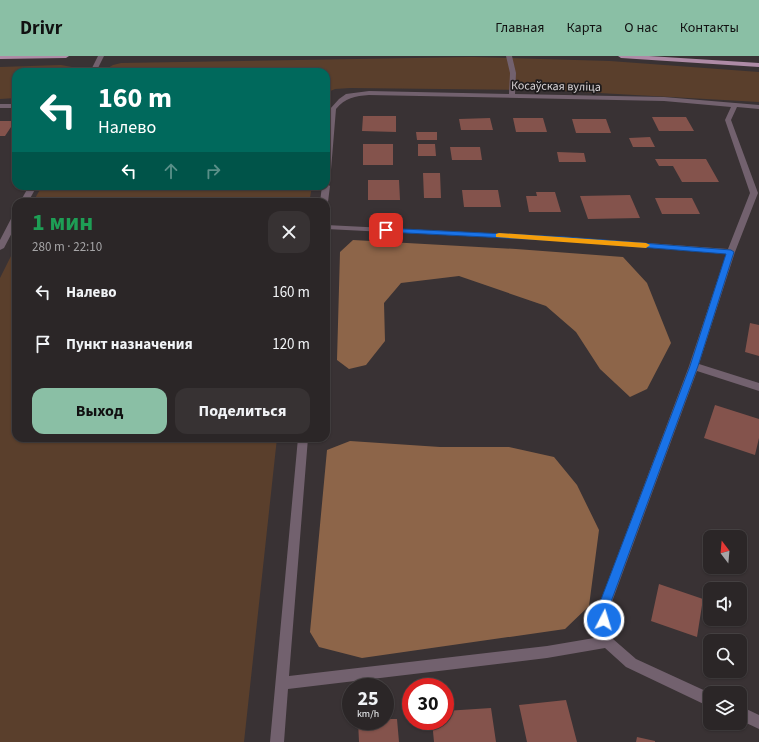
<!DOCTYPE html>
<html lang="ru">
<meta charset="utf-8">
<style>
:root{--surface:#2b2627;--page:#373233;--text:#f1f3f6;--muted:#a6a5a7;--line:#474344;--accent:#8abfa5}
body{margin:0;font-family:"Source Sans 3",sans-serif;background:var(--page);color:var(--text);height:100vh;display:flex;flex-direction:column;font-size:15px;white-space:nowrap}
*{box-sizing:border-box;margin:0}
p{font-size:13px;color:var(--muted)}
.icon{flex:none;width:22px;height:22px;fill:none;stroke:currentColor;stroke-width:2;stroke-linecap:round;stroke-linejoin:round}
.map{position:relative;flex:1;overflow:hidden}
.panel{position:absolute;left:12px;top:142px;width:318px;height:244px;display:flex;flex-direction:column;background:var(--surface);border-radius:12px;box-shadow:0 1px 3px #0004,0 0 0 1px var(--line)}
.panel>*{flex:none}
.banner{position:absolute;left:12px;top:12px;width:318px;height:122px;border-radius:12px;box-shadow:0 1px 3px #0004,0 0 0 1px var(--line);background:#00695c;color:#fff;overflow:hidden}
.needle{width:26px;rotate:344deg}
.fabs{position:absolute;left:703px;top:474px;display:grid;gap:8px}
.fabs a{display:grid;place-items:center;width:44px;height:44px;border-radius:8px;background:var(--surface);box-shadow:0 1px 3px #0004,0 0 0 1px var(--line);font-size:20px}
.speed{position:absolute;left:342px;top:622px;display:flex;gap:8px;font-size:20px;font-weight:700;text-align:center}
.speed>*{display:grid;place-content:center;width:52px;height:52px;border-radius:50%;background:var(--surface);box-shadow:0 1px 3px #0004,0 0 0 1px var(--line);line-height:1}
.speed small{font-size:10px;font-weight:400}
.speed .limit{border:6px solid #d22;background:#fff;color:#111}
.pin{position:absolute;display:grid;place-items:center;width:34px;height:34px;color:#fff;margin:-17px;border-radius:8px;box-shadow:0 2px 6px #0006}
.me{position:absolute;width:44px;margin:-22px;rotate:5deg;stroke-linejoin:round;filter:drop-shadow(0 0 3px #0008)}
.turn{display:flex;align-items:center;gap:14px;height:84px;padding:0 20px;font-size:18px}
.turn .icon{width:52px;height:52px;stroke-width:2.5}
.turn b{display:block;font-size:28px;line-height:34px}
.lanes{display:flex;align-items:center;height:38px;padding:0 20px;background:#0003;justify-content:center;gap:20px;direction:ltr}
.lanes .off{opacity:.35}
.round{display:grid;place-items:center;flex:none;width:42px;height:42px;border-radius:12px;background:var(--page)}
.head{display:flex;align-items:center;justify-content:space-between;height:68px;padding:0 20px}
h1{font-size:24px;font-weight:700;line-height:30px;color:#1e9e55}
.action{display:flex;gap:8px;margin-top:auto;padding:8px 20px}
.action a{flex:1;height:46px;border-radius:12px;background:var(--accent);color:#111;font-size:16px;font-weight:700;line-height:46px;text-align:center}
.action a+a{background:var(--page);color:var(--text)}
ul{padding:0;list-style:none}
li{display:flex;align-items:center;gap:12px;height:52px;padding:0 20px}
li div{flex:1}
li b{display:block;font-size:15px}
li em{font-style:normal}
header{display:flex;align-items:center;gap:24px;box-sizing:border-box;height:56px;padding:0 20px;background:var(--accent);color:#111}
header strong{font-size:19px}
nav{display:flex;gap:22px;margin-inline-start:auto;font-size:14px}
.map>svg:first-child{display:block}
</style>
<header>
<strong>Drivr</strong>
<nav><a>Главная</a><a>Карта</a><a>О нас</a><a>Контакты</a></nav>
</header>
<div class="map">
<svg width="759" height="686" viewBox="0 0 759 686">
<rect width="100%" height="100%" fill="#393234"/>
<path fill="#5a3f2c" d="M472,1l138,4 149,11v30l-213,-12 -196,-2 -15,1 -9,4v-21h-225l12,-7 8,-2z
M61,9l11,2 3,5h-59v26l-16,1v-32z
M42,130h270l-2,12 -3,4h-274z
M16,190v192h261l-33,304h-244v-464z"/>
<path fill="#8d6549" d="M353,184l163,9 107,8 24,26 24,60 -24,46 -17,8 -30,-28 -24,-37 -30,-26 -87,-30 -58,7 -17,20 1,38 -19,24 -17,4 -12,-9 3,-108z
M350,385l90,6h69l45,10 23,28 22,45 -10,76 -24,23 -203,29 -43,-11 -9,-15 17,-182z"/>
<path fill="#84534c" d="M363,60h33v16l-34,-1z
M652,61h34l8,14h-35z
M490,62l3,12h-32l-2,-11z
M513,62h30l4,14h-31z
M572,63h34l5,14h-35z
M0,65h15l-10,15h-5z
M416,76h21v8h-20z
M650,81l5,10h-22l-4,-9z
M363,88h30v21h-30z
M418,88h17l1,12h-18z
M450,91h30l2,13h-30z
M557,96l27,1 2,9h-27z
M655,103h51l13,23h-37l-9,-16h-14z
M423,117h17l1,25h-17z
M368,124h31l1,20h-32z
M462,134h36l3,17h-37z
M536,136h19l6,20h-32l-3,-16h11z
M630,139l10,23 -52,1 -8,-23z
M655,142h37l8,16h-38z
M750,267l9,2v31l-14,-4z
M715,349l44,14v19l-4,17 -51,-17z
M659,528l44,15 -6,38 -46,-16z
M566,644l11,42h-50l-8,-37z
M491,652l5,34h-62l-2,-21h13v-10z
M385,663h12l2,23h-40l-1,-21h27z
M637,681l18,4v1h-19z"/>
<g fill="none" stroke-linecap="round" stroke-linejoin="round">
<path fill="#72616e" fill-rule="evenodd" d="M98,0h6l-8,16h-6z
M506,0h6l4,17 -1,21 149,3 95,8v4l-22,-2 -6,13 27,73 -23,59 -36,112 60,19v8l-62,-20 -88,239 4,29 23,20 74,34v14l-84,-40 -21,-19 -58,10 -259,31 -4,53h-14l28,-304h10l-19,238 258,-30 53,-9 -3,-27 92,-244 37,-112 -160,-13 -240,-12v-4l240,12 162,12 22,-56 -25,-73 6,-13 -67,-6 -295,-6c-14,1 -24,3 -33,14l-6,73 -3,2 3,2 -2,16 -2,2v-2h-6l2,-16h4v-41l4,-36 9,-10 7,-5 23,-3 140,3 1,-21z
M0,48h16v4h-16z
M29,130h8l-9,16h-8z
M13,159h3v10l-12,23 -4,2v-10z
M740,650l19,9v14l-19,-9z"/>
<path fill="#ae8ba6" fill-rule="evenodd" d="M0,0h69l-3,2 -66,1z
M618,0h31l110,7v4l-138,-9z"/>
</g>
<path fill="#1a73e8" stroke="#114b97" d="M383,172l183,9 165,13 3,2 -36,114 -90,244 2,10 -2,4 -4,2 -4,-2 -3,-14 93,-244 36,-112 -160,-13 -180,-9 -4,-2z"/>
<path fill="#f59e0b" d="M499,177l147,10 4,2 -4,3 -150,-11v-3z"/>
<g text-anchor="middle" stroke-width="3.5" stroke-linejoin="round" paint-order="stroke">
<g font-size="12" fill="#d9d4d6" stroke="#1e1b1c">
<text transform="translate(556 30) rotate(1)" y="4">Косаўская вуліца</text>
</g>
</g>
</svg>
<div class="fabs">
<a><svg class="needle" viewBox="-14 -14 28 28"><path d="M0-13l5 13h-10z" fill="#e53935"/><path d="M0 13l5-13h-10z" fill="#a6a5a7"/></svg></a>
<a><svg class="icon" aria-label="sound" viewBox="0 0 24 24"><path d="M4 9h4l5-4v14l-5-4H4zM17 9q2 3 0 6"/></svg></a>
<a><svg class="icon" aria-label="search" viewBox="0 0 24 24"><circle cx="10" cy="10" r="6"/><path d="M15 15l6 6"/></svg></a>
<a><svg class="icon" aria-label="layers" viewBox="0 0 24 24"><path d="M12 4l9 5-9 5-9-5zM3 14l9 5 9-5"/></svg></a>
</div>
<div class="speed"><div>25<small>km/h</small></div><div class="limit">30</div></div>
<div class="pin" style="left:386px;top:174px;background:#d93025"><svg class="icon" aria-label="arrive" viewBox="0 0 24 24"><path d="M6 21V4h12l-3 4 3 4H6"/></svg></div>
<svg class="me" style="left:604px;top:564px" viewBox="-20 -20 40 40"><circle r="17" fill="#1a73e8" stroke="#fff" stroke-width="3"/><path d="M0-11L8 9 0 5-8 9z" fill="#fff"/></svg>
<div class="banner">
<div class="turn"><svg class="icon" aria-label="left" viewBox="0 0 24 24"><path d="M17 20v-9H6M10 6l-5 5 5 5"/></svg><div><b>160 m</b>Налево</div></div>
<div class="lanes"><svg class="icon" aria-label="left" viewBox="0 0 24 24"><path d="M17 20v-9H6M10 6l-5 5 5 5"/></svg><svg class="icon off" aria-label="ahead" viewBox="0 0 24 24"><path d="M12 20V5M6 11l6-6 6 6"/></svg><svg class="icon off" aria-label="right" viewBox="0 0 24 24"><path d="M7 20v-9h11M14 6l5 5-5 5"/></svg></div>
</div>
<section class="panel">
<div class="head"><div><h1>1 мин</h1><p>280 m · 22:10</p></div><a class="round"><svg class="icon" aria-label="close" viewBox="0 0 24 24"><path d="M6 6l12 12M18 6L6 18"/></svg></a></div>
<ul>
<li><svg class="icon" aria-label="left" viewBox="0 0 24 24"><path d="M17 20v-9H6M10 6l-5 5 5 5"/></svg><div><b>Налево</b></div><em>160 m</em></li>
<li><svg class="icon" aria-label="arrive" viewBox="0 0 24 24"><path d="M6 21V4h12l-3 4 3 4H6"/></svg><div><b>Пункт назначения</b></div><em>120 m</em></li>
</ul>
<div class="action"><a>Выход</a><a>Поделиться</a></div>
</section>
</div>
